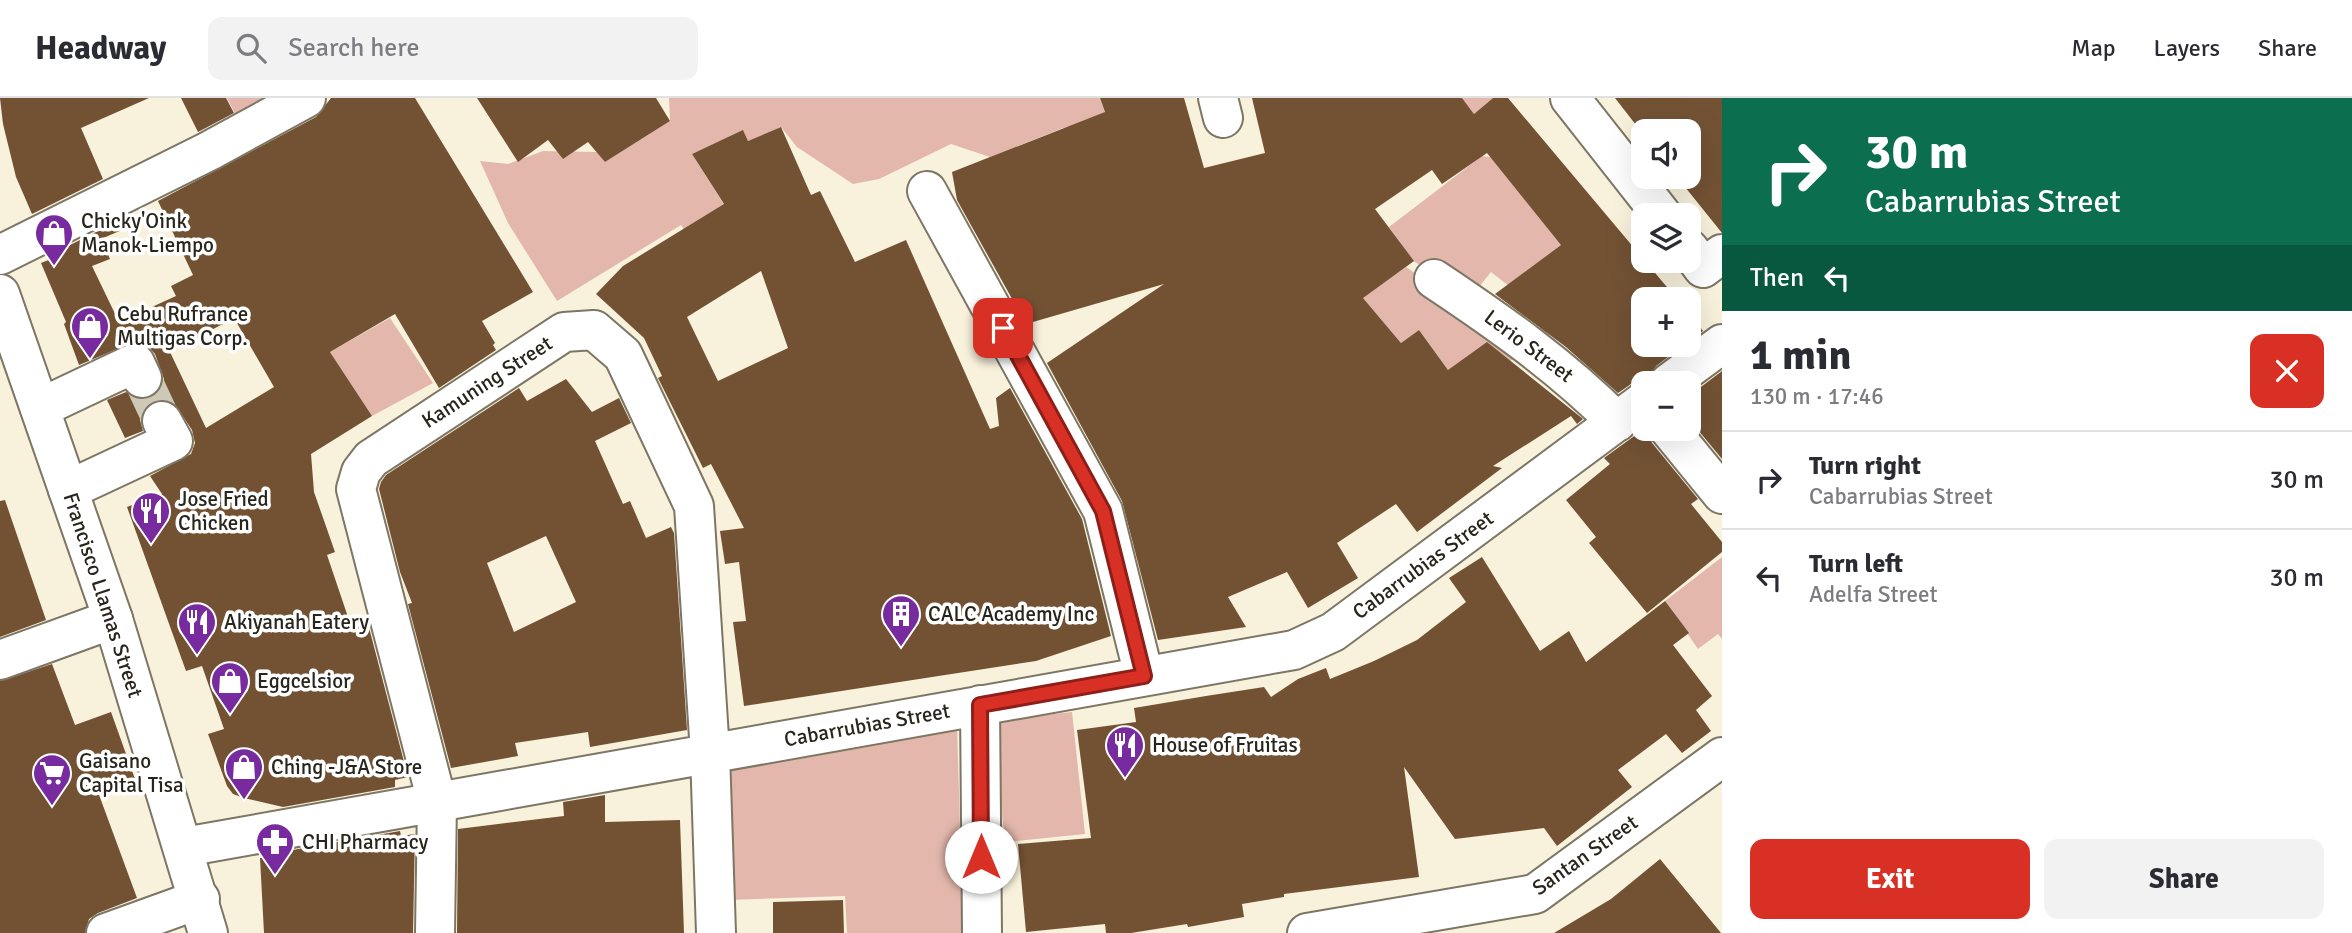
<!DOCTYPE html>
<meta charset="utf-8">
<style>
:root{--surface:#fff;--page:#f2f2f3;--text:#2b2b33;--muted:#7c7c81;--line:#e1e1e2;--accent:#d93025}
body{margin:0;font-family:Signika,sans-serif;background:var(--page);color:var(--text);height:100vh;display:flex;flex-direction:column;font-size:26px;white-space:nowrap}
*{box-sizing:border-box;margin:0}
p{font-size:23px;color:var(--muted)}
.icon{flex:none;width:38px;height:38px;fill:none;stroke:currentColor;stroke-width:2;stroke-linecap:round;stroke-linejoin:round}
.map{position:relative;flex:1;overflow:hidden}
.drawer{display:flex;flex-direction:column;background:var(--surface);width:630px}
.drawer>*{flex:none}
.banner{background:#0b6e4f;color:#fff;overflow:hidden}
.tools{position:absolute;left:1631px;top:21px;display:grid;gap:14px}
.tools a{display:grid;place-items:center;width:70px;height:70px;border-radius:14px;background:var(--surface);box-shadow:0 7px 28px #0002;font-size:35px}
.pin{position:absolute;display:grid;place-items:center;width:60px;height:60px;color:#fff;margin:-30px;border-radius:14px;box-shadow:0 4px 10px #0006}
.me{position:absolute;width:77px;margin:-38px;rotate:0deg;stroke-linejoin:round;filter:drop-shadow(0 0 5px #0008)}
.turn{display:flex;align-items:center;gap:24px;height:147px;padding:0 28px;font-size:32px}
.turn .icon{width:91px;height:91px;stroke-width:2.5}
.turn b{display:block;font-size:49px;line-height:60px}
.then{display:flex;align-items:center;height:66px;padding:0 28px;background:#0003;gap:14px;font-size:26px}
.round{display:grid;place-items:center;flex:none;width:74px;height:74px;border-radius:14px;background:var(--page)}
.headline{display:flex;align-items:center;justify-content:space-between;height:119px;padding:0 28px}
h1{font-size:42px;font-weight:700;line-height:52px}
.cta{display:flex;gap:14px;margin-top:auto;padding:14px 28px}
.cta a{flex:1;height:80px;border-radius:14px;background:var(--accent);color:#fff;font-size:28px;font-weight:700;line-height:80px;text-align:center}
.cta a+a{background:var(--page);color:var(--text)}
ul{padding:0;list-style:none}
li{display:flex;align-items:center;gap:21px;height:98px;padding:0 28px;border-top:2px solid var(--line)}
li div{flex:1}
li b{display:block;font-size:26px}
li em{font-style:normal}
header{display:flex;align-items:center;gap:42px;box-sizing:border-box;height:98px;padding:0 35px;background:var(--surface);border-bottom:2px solid var(--line)}
header strong{font-size:33px}
nav{display:flex;gap:38px;margin-inline-start:auto;font-size:24px}
.search{width:490px;height:63px;background:var(--page);display:flex;align-items:center;gap:18px;box-sizing:border-box;padding:0 24px;border-radius:14px;color:var(--muted);font-size:26px}
main{display:flex;flex:1;min-height:0}
.map>svg:first-child{display:block}
</style>
<header>
<strong>Headway</strong>
<div class="search"><svg class="icon" aria-label="search" viewBox="0 0 24 24"><circle cx="10" cy="10" r="6"/><path d="M15 15l6 6"/></svg>Search here</div>
<nav><a>Map</a><a>Layers</a><a>Share</a></nav>
</header>
<main>
<div class="map">
<svg width="1722" height="835" viewBox="0 0 1722 835">
<rect width="100%" height="100%" fill="#f8f1dc"/>
<path fill="#e3b7ac" d="M227,0h61l-47,27z
M669,0h431l8,24 -45,6 -73,29 -39,-13 -72,35 -26,5 -56,-37 -16,-20 -33,14 -5,-10 -51,23 48,76 -40,25 -19,-30 -124,76 -49,-78 -28,-62 28,3 35,-13 54,1 8,10 65,-41z
M1462,0h31l-19,16z
M1482,58l9,1 79,81 -45,34 40,50 -27,21 -4,-4 15,-22 -58,-45 -17,21 -61,-32 -24,-34z
M1406,169l120,83 -29,20h-49l-29,-40 -18,13 -39,-46z
M390,220l43,65 -61,33 -42,-64z
M1722,459v82l-4,-5 -20,15 -33,-48z
M1072,614l13,122 -80,8 -13,-121z
M957,626l6,209h-116l-2,-37 -117,4 -5,-128z"/>
<path fill="#735234" fill-rule="evenodd" d="M0,0h149l-68,30 22,51 -71,35 -16,-37 -13,-53z
M181,0h45l8,15 -36,19z
M331,0h84l118,194 -51,29 13,22 -2,2 3,5 -57,38 -44,-74 -65,38 42,64 -61,38 3,38 21,60 -8,3 21,62 7,-2 3,8 9,-3 41,157 -13,3v7l-112,20 -39,-9 -11,-4 -6,-8 -19,-52 16,-5 -22,-63 -16,5 -59,-164 35,-13 -12,-18 41,-22 4,-11 -3,-13 -18,-27 -12,-4 -11,3 -7,7 -4,11 3,11 -18,7 -18,-38 19,-8 15,8 10,-2 8,-7 5,-12 -9,-25 -8,-9 -11,-4 -57,24 -15,-41 2,-2 -25,-59 10,-4 -1,-4 70,-35 4,9 -23,10 9,20 -18,7 27,56 57,-26 -5,-10 22,-11 -35,-74 158,-84zM234,220l40,69 -68,41 -36,-76z
M477,0h179l14,23 -65,41 -17,-20 -25,17 -15,-19 -30,22z
M1100,0h84l20,70 61,-15 -13,-55h210l12,16 19,-16h15l169,201h-34v46h41l-28,21 -8,15 -17,3 -13,9 -52,-46 -71,-53 66,-49 -74,-92 -45,31 -10,-14 -57,39 39,52 -51,37 38,45 18,-13 29,40 39,-28 96,77 -6,5 -6,-8 -78,50 9,2 -85,64 -21,-28 -59,39 21,35 -50,30 -21,-36 -59,25 18,30 -88,13 -36,-139 -75,-138 117,-79 -138,40 -69,-124 -5,-28 153,-60z
M1615,0h107v135l-45,-56h12v-46h-46v3z
M781,29l30,68 9,-4 35,71 51,-22 84,189 9,-3 -3,-28 14,-10 72,131 29,117 -75,25 -292,45 -11,-84 13,-1 -7,-59 -14,2 -5,-33 24,-3 -33,-64 -8,4 -45,-90 4,-2 -18,-38 -48,-44 27,-28 101,-62 -32,-50 51,-24 5,11zM761,173l27,77 -70,33 -31,-64z
M1689,215l14,18 -14,10z
M1722,273v88l-33,-40v-23z
M566,281l26,33 27,-14 12,25 -36,18 28,63 7,-3 16,37 25,-11 3,6 13,197 -97,17 -2,-15 -73,11 3,13 -67,12 -43,-164 4,-1 -12,-31 -21,-83 2,-7 5,-7 133,-87 8,13zM546,438l30,66 -62,30 -27,-69z
M1644,331h4l4,14 46,56 -7,5 31,38v10l-75,61 -58,-70 7,-6 -30,-37 44,-36 -6,-6z
M5,402l41,120 -46,17v-136z
M1482,459l58,94 29,-20 17,31 79,-61 24,32 -16,12 39,51 -16,14 15,21 -29,22 -16,-19 -48,36 14,17 -75,59 -13,-18 -89,11 -51,-72 15,110 -135,17v3l-42,7 2,13 -56,10 -1,-3 -56,9h-25l-1,-9 -79,8 -8,-88 73,-6 -14,-108 59,-8 -2,-14 72,-12 58,-9 7,10 27,-18 28,-11 4,11 44,-18 43,-21 49,-38 -17,-24z
M52,566l23,61 36,-13 24,67 -37,13 39,106 -39,15 -9,6 -4,14h-85v-252z
M605,697v27l75,-2 4,113h-227l1,-104 106,-13 -1,-14z
M400,733l1,5 14,-2 -2,99h-149l-4,-75 27,-3v-4z
M1660,761l61,74h-167l57,-34z
M843,802l1,33h-71v-31z"/>
<g fill="none" stroke-linecap="round" stroke-linejoin="round">
<path stroke="#cec8b6" stroke-width="38" stroke-dasharray="38 19" stroke-linecap="butt" d="M142,280l20,43"/>
<defs>
<path id="minor" d="M1218,0l5,20
M1570,0l92,117
M927,93l176,320 41,165
M1689,151l14,19 19,-14
M0,157l209,-104 97,-53
M1434,181c66,44 127,87 183,143
M1669,285l53,-39
M40,310l95,-45 7,15
M1669,331l53,65
M68,392l105,-49 -11,-20
M0,562l113,-41
M980,607l2,228
M184,749l1110,-197 39,-18 310,-230
M106,835l94,-34
M435,835l2,-131 -81,-313 5,-17 10,-13 193,-127 30,-2 29,25 71,151 16,247 6,180
M1307,835l228,-39 187,-137"/>
<path id="major" d="M0,196l113,325 95,314"/>
</defs>
<use href="#minor" stroke="#7d7664" stroke-width="42"/>
<use href="#major" stroke="#7d7664" stroke-width="42"/>
<use href="#minor" stroke="#fff" stroke-width="38"/>
<use href="#major" stroke="#fff" stroke-width="38"/>
</g>
<g fill="none" stroke-linecap="round" stroke-linejoin="round">
<defs>
<path id="route" d="M981,759l-1,-152 164,-29 -41,-165 -100,-183"/>
</defs>
<use href="#route" stroke="#8d1f18" stroke-width="18"/>
<use href="#route" stroke="#d93025" stroke-width="12"/>
</g>
<defs>
<symbol id="shop-pin" viewBox="-11 -11 22 30"><path d="M0 17L-7.5 6A9.5 9.5 0 1 1 7.5 6Z" fill="#772b9e" stroke="#fefffe"/><path d="M-5-2.5h2.3a2.7 3.5 0 0 1 5.4 0H5L5.5 6h-11ZM-1.5-2.5h3a1.5 2.3 0 0 0-3 0Z" fill="#fff"/></symbol>
<symbol id="restaurant-pin" viewBox="-11 -11 22 30"><path d="M0 17L-7.5 6A9.5 9.5 0 1 1 7.5 6Z" fill="#772b9e" stroke="#fefffe"/><path d="M-5-6h1v4h1v-4h1v4h1v-4h1v5L-1.5 .5V6h-2V.5L-5-1ZM5-6V6H3V1.5H1.5Q1.5-4 5-6Z" fill="#fff"/></symbol>
<symbol id="building-pin" viewBox="-11 -11 22 30"><path d="M0 17L-7.5 6A9.5 9.5 0 1 1 7.5 6Z" fill="#772b9e" stroke="#fefffe"/><path d="M-4-6H4V6H1V3H-1V6H-4ZM-2.5-4.3h1.7v1.8h-1.7ZM.8-4.3h1.7v1.8H.8ZM-2.5-1h1.7V.8h-1.7ZM.8-1h1.7V.8H.8Z" fill="#fff"/></symbol>
<symbol id="supermarket-pin" viewBox="-11 -11 22 30"><path d="M0 17L-7.5 6A9.5 9.5 0 1 1 7.5 6Z" fill="#772b9e" stroke="#fefffe"/><path d="M-6-5.5h2.5l.6 2H6L4.5 2H-2.5L-4.4-4H-6ZM-1.5 3.2a1.3 1.3 0 1 0 .1 0ZM3 3.2a1.3 1.3 0 1 0 .1 0Z" fill="#fff"/></symbol>
<symbol id="pharmacy-pin" viewBox="-11 -11 22 30"><path d="M0 17L-7.5 6A9.5 9.5 0 1 1 7.5 6Z" fill="#772b9e" stroke="#fefffe"/><path d="M-2-6h4v4h4v4h-4v4h-4v-4h-4v-4h4Z" fill="#fff"/></symbol>
</defs>
<g fill-rule="evenodd">
<use href="#shop-pin" x="32" y="113" width="44" height="60"/>
<use href="#shop-pin" x="68" y="206" width="44" height="60"/>
<use href="#restaurant-pin" x="129" y="391" width="44" height="60"/>
<use href="#building-pin" x="879" y="494" width="44" height="60"/>
<use href="#restaurant-pin" x="175" y="502" width="44" height="60"/>
<use href="#shop-pin" x="208" y="561" width="44" height="60"/>
<use href="#restaurant-pin" x="1103" y="625" width="44" height="60"/>
<use href="#shop-pin" x="222" y="647" width="44" height="60"/>
<use href="#supermarket-pin" x="30" y="653" width="44" height="60"/>
<use href="#pharmacy-pin" x="253" y="722" width="44" height="60"/>
</g>
<g text-anchor="middle" stroke-width="7" stroke-linejoin="round" paint-order="stroke">
<g font-size="21" fill="#28251d" stroke="#fefffe" text-anchor="start">
<text x="81" y="130">Chicky'Oink<tspan x="81" dy="24">Manok-Liempo</tspan></text>
<text x="117" y="223">Cebu Rufrance<tspan x="117" dy="24">Multigas Corp.</tspan></text>
<text x="178" y="408">Jose Fried<tspan x="178" dy="24">Chicken</tspan></text>
<text x="928" y="523">CALC Academy Inc</text>
<text x="224" y="531">Akiyanah Eatery</text>
<text x="257" y="590">Eggcelsior</text>
<text x="1152" y="654">House of Fruitas</text>
<text x="79" y="670">Gaisano<tspan x="79" dy="24">Capital Tisa</tspan></text>
<text x="271" y="676">Ching -J&amp;A Store</text>
<text x="302" y="751">CHI Pharmacy</text>
</g>
<g font-size="21" fill="#28251d" stroke="#fefffe">
<text transform="translate(1529 248) rotate(37)" y="7">Lerio Street</text>
<text transform="translate(487 284) rotate(-33)" y="7">Kamuning Street</text>
<text transform="translate(1423 467) rotate(-36)" y="7">Cabarrubias Street</text>
<text transform="translate(103 497) rotate(72)" y="7">Francisco Llamas Street</text>
<text transform="translate(867 627) rotate(-10)" y="7">Cabarrubias Street</text>
<text transform="translate(1585 757) rotate(-35)" y="7">Santan Street</text>
</g>
</g>
</svg>
<div class="tools">
<a><svg class="icon" aria-label="sound" viewBox="0 0 24 24"><path d="M4 9h4l5-4v14l-5-4H4zM17 9q2 3 0 6"/></svg></a>
<a><svg class="icon" aria-label="layers" viewBox="0 0 24 24"><path d="M12 4l9 5-9 5-9-5zM3 14l9 5 9-5"/></svg></a>
<a>+</a>
<a>−</a>
</div>
<div class="pin" style="left:1003px;top:230px;background:#d93025"><svg class="icon" aria-label="arrive" viewBox="0 0 24 24"><path d="M6 21V4h12l-3 4 3 4H6"/></svg></div>
<svg class="me" style="left:981px;top:759px" viewBox="-20 -20 40 40"><circle r="19" fill="#fff"/><path d="M0-13L10 11 0 6-10 11z" fill="#d93025"/></svg>
</div>
<section class="drawer">
<div class="banner">
<div class="turn"><svg class="icon" aria-label="right" viewBox="0 0 24 24"><path d="M7 20v-9h11M14 6l5 5-5 5"/></svg><div><b>30 m</b>Cabarrubias Street</div></div>
<div class="then">Then<svg class="icon" aria-label="left" viewBox="0 0 24 24"><path d="M17 20v-9H6M10 6l-5 5 5 5"/></svg></div>
</div>
<div class="headline"><div><h1>1 min</h1><p>130 m · 17:46</p></div><a class="round" style="background:#d93025;color:#fff"><svg class="icon" aria-label="close" viewBox="0 0 24 24"><path d="M6 6l12 12M18 6L6 18"/></svg></a></div>
<ul>
<li><svg class="icon" aria-label="right" viewBox="0 0 24 24"><path d="M7 20v-9h11M14 6l5 5-5 5"/></svg><div><b>Turn right</b><p>Cabarrubias Street</p></div><em>30 m</em></li>
<li><svg class="icon" aria-label="left" viewBox="0 0 24 24"><path d="M17 20v-9H6M10 6l-5 5 5 5"/></svg><div><b>Turn left</b><p>Adelfa Street</p></div><em>30 m</em></li>
</ul>
<div class="cta"><a>Exit</a><a>Share</a></div>
</section>
</main>
